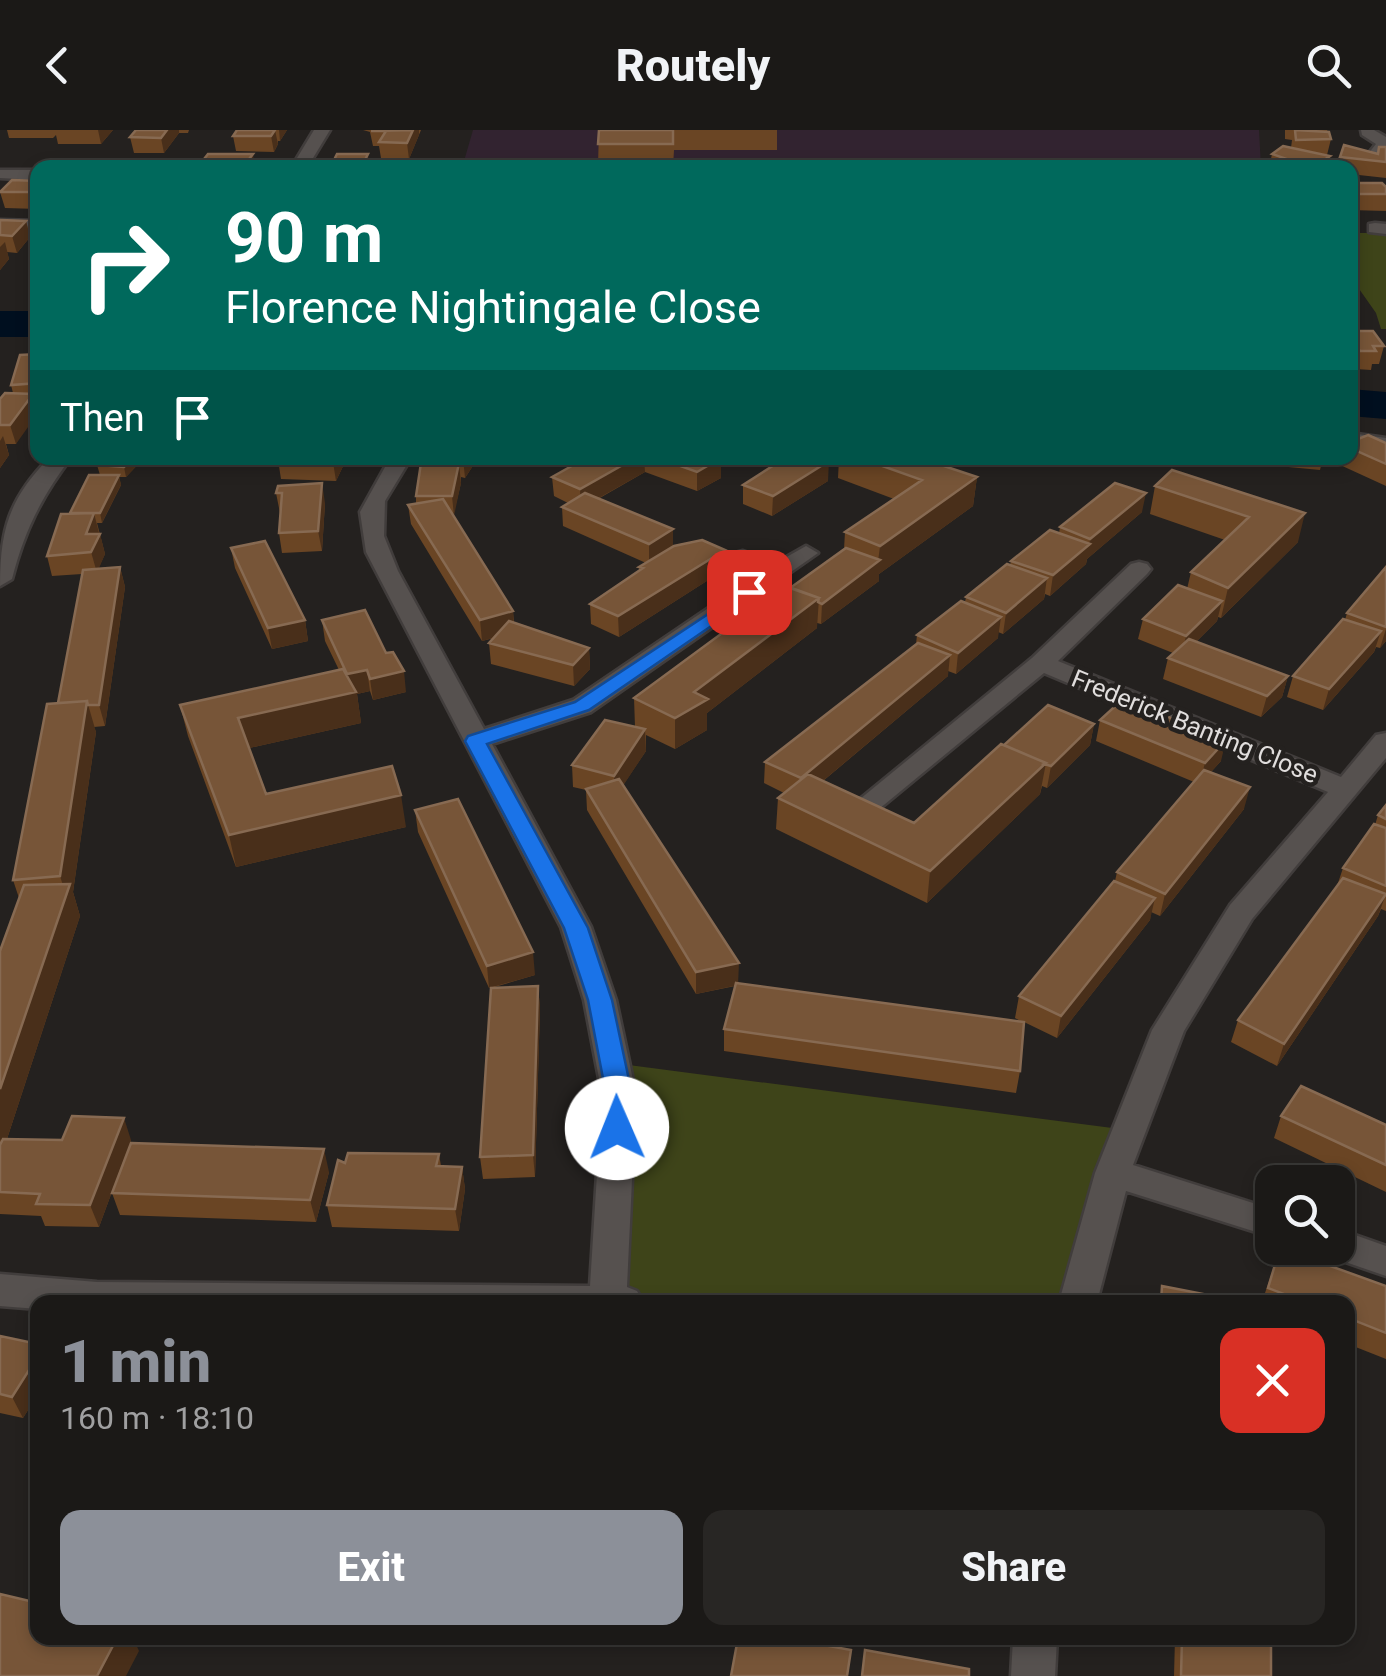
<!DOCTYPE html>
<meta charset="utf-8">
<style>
:root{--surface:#1b1917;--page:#282624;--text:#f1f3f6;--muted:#a0a0a1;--line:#393836;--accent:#8c9099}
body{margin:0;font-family:Roboto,sans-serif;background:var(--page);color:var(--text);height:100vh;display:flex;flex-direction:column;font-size:38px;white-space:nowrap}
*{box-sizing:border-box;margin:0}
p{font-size:32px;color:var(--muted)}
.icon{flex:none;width:55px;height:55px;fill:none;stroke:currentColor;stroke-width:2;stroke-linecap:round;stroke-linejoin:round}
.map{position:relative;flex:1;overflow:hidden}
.sheet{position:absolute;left:30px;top:1165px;width:1325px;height:350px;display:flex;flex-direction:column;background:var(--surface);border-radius:20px;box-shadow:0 5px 15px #0003,0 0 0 2px var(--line)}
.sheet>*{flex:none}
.hud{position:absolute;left:30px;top:30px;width:1328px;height:305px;border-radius:20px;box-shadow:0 5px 15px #0003,0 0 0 2px var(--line);background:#00695c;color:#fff;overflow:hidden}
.buttons{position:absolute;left:1255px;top:1035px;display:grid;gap:20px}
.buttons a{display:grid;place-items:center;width:100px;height:100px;border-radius:20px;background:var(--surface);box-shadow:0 5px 15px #0003,0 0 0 2px var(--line);font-size:50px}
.pin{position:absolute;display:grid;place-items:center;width:85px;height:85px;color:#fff;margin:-42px;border-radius:20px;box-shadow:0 5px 15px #0006}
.me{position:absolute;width:110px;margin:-55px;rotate:359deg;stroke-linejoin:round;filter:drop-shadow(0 0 8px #0008)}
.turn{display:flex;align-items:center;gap:35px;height:210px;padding:0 30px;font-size:45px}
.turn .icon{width:130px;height:130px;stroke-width:2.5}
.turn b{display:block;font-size:70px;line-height:85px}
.then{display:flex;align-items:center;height:95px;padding:0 30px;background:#0003;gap:20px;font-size:38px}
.round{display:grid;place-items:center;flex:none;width:105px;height:105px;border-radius:20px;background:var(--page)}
.head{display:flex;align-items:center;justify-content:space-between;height:170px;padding:0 30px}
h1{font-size:60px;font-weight:800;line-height:75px;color:var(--accent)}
.primary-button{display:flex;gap:20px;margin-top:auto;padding:20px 30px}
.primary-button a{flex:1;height:115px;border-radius:20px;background:var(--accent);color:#fff;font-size:40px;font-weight:800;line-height:115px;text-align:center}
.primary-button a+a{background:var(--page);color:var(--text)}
header{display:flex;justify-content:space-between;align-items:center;height:130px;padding:0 30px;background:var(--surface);font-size:45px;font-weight:800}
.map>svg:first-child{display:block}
</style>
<header><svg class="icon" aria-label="back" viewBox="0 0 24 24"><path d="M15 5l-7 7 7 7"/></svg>Routely<svg class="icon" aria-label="search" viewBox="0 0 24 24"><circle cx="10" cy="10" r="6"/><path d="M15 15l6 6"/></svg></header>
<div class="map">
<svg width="1386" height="1546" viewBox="0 0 1386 1546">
<rect width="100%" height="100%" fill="#24211f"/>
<path fill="#322330" d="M473,0h786l2,37 -799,1z"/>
<path fill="#3e4419" d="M1350,103h36v96h-5l-5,-16 -26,-37z
M621,934l499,65 -18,43 -34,130h-372l-70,-11z"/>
<path fill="#000f1f" d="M0,181h37v26h-37z
M1350,259l36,3v27l-36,-3z"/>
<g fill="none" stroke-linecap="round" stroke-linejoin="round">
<defs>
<path id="minor" d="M314,0h16l-23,38h-16z
M1361,0h13l12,7v15l-5,5h-10l-3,-3 8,-10 -14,-9z
M0,40h38v10l-38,-2z
M0,90l38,1v10l-38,-1z
M1375,93l11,1v10l-17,-2v-8z
M1350,303l36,5v12l-36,-5z
M49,328h22c-30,39 -47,74 -59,121l-12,7c0,-56 9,-87 49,-128z
M390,328h21l-26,43 -1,35 14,35 86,158 89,-29 187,-127 -29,-15 4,-5 8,-2 33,12 30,-17 12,7 -227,159 -99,32 99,183 25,73 20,94 -9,193 10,4 6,11h-605v7l-38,-3v-32l97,8 493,4 12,-192 -18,-94 -23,-73 -195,-375 -6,-40z
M1139,432l8,2 4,5 -4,5 -89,87 283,116 35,-42 10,-2v25l-134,161 -68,112 -51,134 139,44v28l-146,-46 -29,111h-38l36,-129 57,-143 78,-125 98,-113 -284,-119 -188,155h-20l-4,-6 200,-164 99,-94z
M1338,1099l48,17v30l-61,-21 -4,-7h17z
M1013,1508h44l-2,38h-44z"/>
</defs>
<use href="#minor" stroke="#413d3c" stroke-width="5"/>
<use href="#minor" fill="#56514f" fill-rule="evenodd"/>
</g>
<path fill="#6a4524" d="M7,0h106l-12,14h-43l-2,-9 -3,3h-44z
M136,0h53l-1,3h-9l-15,20h-30l-4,-16z
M237,0h50l-7,11h-2v3l-4,8 -38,-1 -3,-15z
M363,0h58l-12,29 -28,-1 -2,-12h-6l-3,-14z
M599,0h178v20h-103l-1,17 -83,1 8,-3z
M1285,0h42l4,9 -4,16 3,1 -3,12h-58l3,-14 19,-6 1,-8 -7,-1z
M1344,15l33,9 9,-7v31l-36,-4v-6h-13z
M38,51v28l-33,-1 -5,-16z
M1350,53l36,4v24l-36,-1z
M0,90l26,1 4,16 -13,16 -10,-1 2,7 -9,11z
M1350,201l34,15 -5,18h-7l-1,6 -16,-1 -5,-6z
M38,224v48h-3l-19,42h-10l3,11 -9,13v-69l13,-6 -2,-8z
M1350,312l36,1v43l-48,-22 2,-6h10z
M103,328h41l-18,19h-7l2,8 -19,38h-5l8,31 -7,15 22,-2 5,20 -20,139 -11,1 2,5 -23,160 7,24 -73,223 124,1 -32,87 -54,-1 -4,-10 -41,-2v-263l19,-53 -6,-18 45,-177 24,-129 -30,2 -5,-20 23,-42 30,-39 -3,-10z
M279,328h68l-11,23 -55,-2 -3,-19z
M434,328h44l-13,20 -4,-1v6l-8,33 60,95 1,12 75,25 1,21 -16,17 -83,-22 -2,-21 5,-5 -12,3 -71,-117 -3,-19 8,-2v-7l18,-33z
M586,328h133l2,20 -24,13 -52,-19 -47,27 75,30v17l52,4 -1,20 -105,67 -28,-13 -1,-20 49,-33v-4l7,-4 -83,-37 -1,-19 6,-4 -14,-7 -2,-19z
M839,328h81l57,19 -4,29 -94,68v7l-58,43 -4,-1v5l-110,85v17l-32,19 -29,-14v16l-23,34 116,198 283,39 -7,-4 4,-22 96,-115 2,-9 77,-90 -98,-41 4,-21 121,41 -10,11 33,37 -84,107 -9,-4 -1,8 -93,118 -33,-16 -4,49 -4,22 -292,-42v-22l11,-43 -39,8 -109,-184 -1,-20 -13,-3 -1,-22 63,-38 -1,-29 210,-149 1,-17 49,-33 -56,-21z
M1194,328h129l-3,12z
M1172,340l126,72 -77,76 -3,-1 -1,4 -21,21 92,34 -6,21 -21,20 -98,-38 5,-21 5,-5 -35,-14 5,-20 44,-30 4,-17 34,-32 -75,-26 5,-28z
M828,351l-56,35 -29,-12v-19z
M278,356l47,17 -3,48 -40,2 -3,-20 1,-20 -4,-20z
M1142,382l-55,47 -1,5 -36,32 -5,-2 -1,5 -41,35 -5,-2v6l-42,36 -8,-3v5l-125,105 91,42 90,-78 90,-21 -4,21 -43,43 -5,-2 -2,8 -113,109 -151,-74 2,-31 6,-5 -20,-10 1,-21 151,-118 1,-9 48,-33 1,-5 44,-32 1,-4 48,-28 1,-6z
M231,418l74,72 3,21 -36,8 -37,-81z
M1386,437v74l-6,7 -4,-1 -2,5 -51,58 -36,-13 6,-21 52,-56 2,-7z
M322,490l84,72 -33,8 -3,-9 -13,3 4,29 -112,25 17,46 140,33 -170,40 -48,-131 -8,-31 159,-35 -14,-29z
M1386,675v106l-5,-2 -3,7 -101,150 -46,-24 7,-22 99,-134 6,-18 32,-43 3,-10z
M415,680l120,165 -44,13 47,-2 2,22 -5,169 -52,2 -3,-22 11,-169h-2l-71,-156z
M1281,986l105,9v67l-112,-54z
M439,1024l2,12 21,1 3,22 -6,42 -127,-4 -5,-22 18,-42z
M329,1042l-13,50 -196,-7 -8,-22z
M1280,1118l106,38v73l-38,-15v-42h-86z
M0,1206l38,58 -15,24 -23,-5z
M1175,1508h96v38h-97z"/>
<path fill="#492f1a" d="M98,0h15l-12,14z
M167,0h12v3l-15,20 -3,-15z
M275,0l3,14 -4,8 -3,-16z
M279,0h8l-7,11z
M413,0h6v5l-10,24 -2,-16z
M253,24l2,14h-13z
M368,24l1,14h-8z
M1330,26l-3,12h-15z
M26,91l4,16 -13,16 -5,-17z
M5,112l4,17 -9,11v-23z
M33,264l5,19 -22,31 -6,-19z
M3,306l6,19 -9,13v-27z
M133,328h11l-18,19 -2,-10z
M335,328h12l-11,23 -3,-19z
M463,328h15l-13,20z
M635,328h9l1,14 -64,36 -1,-19z
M721,328v20l-24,13v-19z
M829,331l-1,20 -56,35 1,-20z
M459,333l2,20 -7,33 -2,-20z
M119,345l2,10 -19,38 -2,-10z
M977,347l-4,29 -94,68v7l-58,43 1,-20 56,-42 2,-16z
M322,353l3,20 -3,48 -4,-20z
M1146,363l-4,19 -55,47 -1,5 -36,32 3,-21 36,-30 1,-6z
M94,383l5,20 -5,14 6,-13 5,20 -8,19 -11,-39z
M1305,383l-7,29 -77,76 7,-30z
M673,399v20l-24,15v-20z
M725,420l-1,20 -105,67 -1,-21z
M120,437l5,20 -20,139 -6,-21z
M1047,448l-3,21 -41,35 3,-21z
M819,468l-2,30 -110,85v17l-32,19v-31l19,-26z
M1222,471l-5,20 -36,36 5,-21z
M513,481l1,21 -32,9 -2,-21z
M1001,487l-3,21 -42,36 2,-21z
M305,490l3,21 -36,8 -4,-21z
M1386,499v12l-6,7z
M1381,501l-7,21 -51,58 6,-21z
M589,518l1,21 -16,17 -1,-21z
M950,525l-2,21 -148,124 1,-22z
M367,540l3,21 -13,3 4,29 -116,26 -7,-31 109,-44z
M404,541l2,21 -33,8 -3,-21z
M1288,546l-6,21 -21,20 6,-21z
M87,571l9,31 -23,160 7,24 -76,232 -4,-9v-50l66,-194 -6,-19z
M1094,594l-4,21 -43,43 4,-22z
M645,599l1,22 -31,47 -1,-22z
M1226,610l-5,21 -22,24 6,-22z
M1046,633l-6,31 -113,109 3,-32z
M1250,657l-6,22 -84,107 5,-22z
M401,665l5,32 -170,40 -7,-32z
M1386,764l-8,22 -101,150 7,-22z
M1155,768l-5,22 -93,118 4,-22z
M533,822l2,23 -46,13 -2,-22z
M739,833l-1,22 -42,9v-22z
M538,856l2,22 -5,169 -2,-22z
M124,988l7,22 -32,87 -9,-22z
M324,1019l5,23 -13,50 -6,-22z
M462,1037l3,22 -6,42 -4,-22z
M38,1226v38l-15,24 -11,-21z
M117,1508h16l6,13 -13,25h-29z"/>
<path fill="#775538" stroke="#876a52" stroke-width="2.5" d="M136,0h31l-6,8 -31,-1z
M237,0h38l-4,6h-38z
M413,0l-6,13 -28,-1 7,-11h-15z
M599,0h74v14h-75z
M1295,0l34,2 2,7 -35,1z
M1344,15l34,9 1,-7h7v15l-46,-5z
M1283,16l47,10 -18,12 -40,-14z
M208,24h45l-11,14h-45z
M337,24h31l-7,14h-31z
M491,30h29l-3,8h-30z
M591,35h31v3h-32z
M12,50l26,1v11h-38z
M1350,53h32l4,4v7h-36z
M0,90l26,1 -14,15 -12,-1z
M1350,201h23l11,15h-11l3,5h-16l-10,-13z
M38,224v29l-27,2 9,-30z
M5,263l28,1 -23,31h-10v-26z
M1368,305l18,8v21l-36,-16v-6z
M103,328h30l-9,9 -27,-2z
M279,328h56l-2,4 -55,-2z
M586,328h49l-55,31 -28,-12z
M658,328h63l-24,14z
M785,328h33l11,3 -56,35 -30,-11z
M860,328h60l57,19 -97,69 -35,-14 77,-52z
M421,333h38l-7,33h-36z
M1172,340l133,43 -77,75 -37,-16 58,-55 -94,-31z
M89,345h30l-19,38h-30z
M322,353l-4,48 -39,2 3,-40h-6l2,-7z
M1115,353l31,10 -56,46 -30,-12z
M585,363l88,36 -24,15 -87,-37z
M443,369l70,112 -33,9 -72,-115z
M94,383l-8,21h14l-9,18 -44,4 14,-42z
M1050,400l40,14 -37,31 -42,-14z
M702,410l23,10 -107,66 -28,-12 53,-36 -4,-1 35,-21z
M265,411l40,79 -37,8 -37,-80z
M846,418l34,12 -58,44 -4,-2 1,-4 -29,-10z
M1007,434l40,14 -41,35 -40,-16z
M120,437l-21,138h-11l-1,-4 -29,2 25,-133z
M1386,437v60l-39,-14z
M1178,455l44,16 -36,35 -43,-17z
M786,456l33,12 -125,94 14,7 -33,19 -41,-20z
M961,471l40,16 -43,36 -41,-18z
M365,480l21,43 7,-1 11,19 -34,8 -3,-9 -20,4 -25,-54z
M1343,489l38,12 -52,58 -36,-13z
M509,491l80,27 -16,17 -84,-22z
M1189,509l99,37 -21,20 -99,-38z
M918,513l32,12 -149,123 -36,-16z
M343,539l13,23 -118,26 28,76 126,-28 9,29 -172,40 -49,-130z
M1123,569l103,41 -21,23 -105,-43z
M87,571l-27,175 -47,4 34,-176z
M1048,575l46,19 -43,42 -7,-2 2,-1 -42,-18z
M605,590l40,9 -31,47 -42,-11z
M1001,614l45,19 -116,108 -152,-73 30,-24 106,49z
M1204,640l46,17 -85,107 -48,-22z
M619,649l120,184 -43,9 -110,-183z
M458,669l75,153 -46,14 -72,-156z
M1386,675v14l-8,-4z
M1374,694l12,4v58l-43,-18z
M1343,748l43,16 -102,150 -46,-24z
M1114,751l41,17 -94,118 -42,-20z
M70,754l-70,205v-138l24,-66z
M736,853l288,39 -4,49 -296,-42z
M538,856l-5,169 -53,2 11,-169z
M1301,956l85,39v40l-105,-49z
M72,986l52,2 -34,87 -54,-1 4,-10 -40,-2v-47l3,-6 59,1z
M131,1013l193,6 -14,51 -198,-7z
M348,1023l91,1 -3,12 26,1 -7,42 -128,-4 11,-45 7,3z
M1280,1118l106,38v47l-38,-15v-16h-43l-37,-14z
M1162,1156l72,14v2h-73z
M0,1206l38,8v12l-26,41 -12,-3z
M0,1464l38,9v35h79l-20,38h-97z
M738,1508h47l66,12 -4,26h-116z
M1182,1508h89v38h-90z
M865,1520l104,19v7h-107z"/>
<path fill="#1a73e8" stroke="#114b97" stroke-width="2.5" d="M749,457l6,2v7l-166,114 -102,34 101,184 24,72 20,94 -6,41h-18l-4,-7 2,-34 -18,-94 -24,-72 -99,-187 3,-5 107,-34z"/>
<g text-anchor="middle" stroke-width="9" stroke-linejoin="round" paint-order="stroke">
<g font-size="25" fill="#e1dedd" stroke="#24211f">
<text transform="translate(1195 596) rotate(22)" y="9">Frederick Banting Close</text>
</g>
</g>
</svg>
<div class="buttons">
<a><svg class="icon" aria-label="search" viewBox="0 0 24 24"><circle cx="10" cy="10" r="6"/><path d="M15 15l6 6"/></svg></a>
</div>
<div class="pin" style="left:749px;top:462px;background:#d93025"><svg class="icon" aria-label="arrive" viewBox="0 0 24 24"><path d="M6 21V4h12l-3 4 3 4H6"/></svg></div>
<svg class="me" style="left:617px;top:998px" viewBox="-20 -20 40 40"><circle r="19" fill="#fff"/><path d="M0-13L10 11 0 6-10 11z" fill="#1a73e8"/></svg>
<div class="hud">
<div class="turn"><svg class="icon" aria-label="right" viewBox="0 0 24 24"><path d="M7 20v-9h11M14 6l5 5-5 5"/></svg><div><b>90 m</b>Florence Nightingale Close</div></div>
<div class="then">Then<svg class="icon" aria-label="arrive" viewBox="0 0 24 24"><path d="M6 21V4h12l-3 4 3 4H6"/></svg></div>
</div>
<section class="sheet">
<div class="head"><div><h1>1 min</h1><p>160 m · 18:10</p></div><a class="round" style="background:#d93025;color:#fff"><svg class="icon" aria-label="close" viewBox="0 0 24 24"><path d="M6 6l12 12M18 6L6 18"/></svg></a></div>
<div class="primary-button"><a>Exit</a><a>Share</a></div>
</section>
</div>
